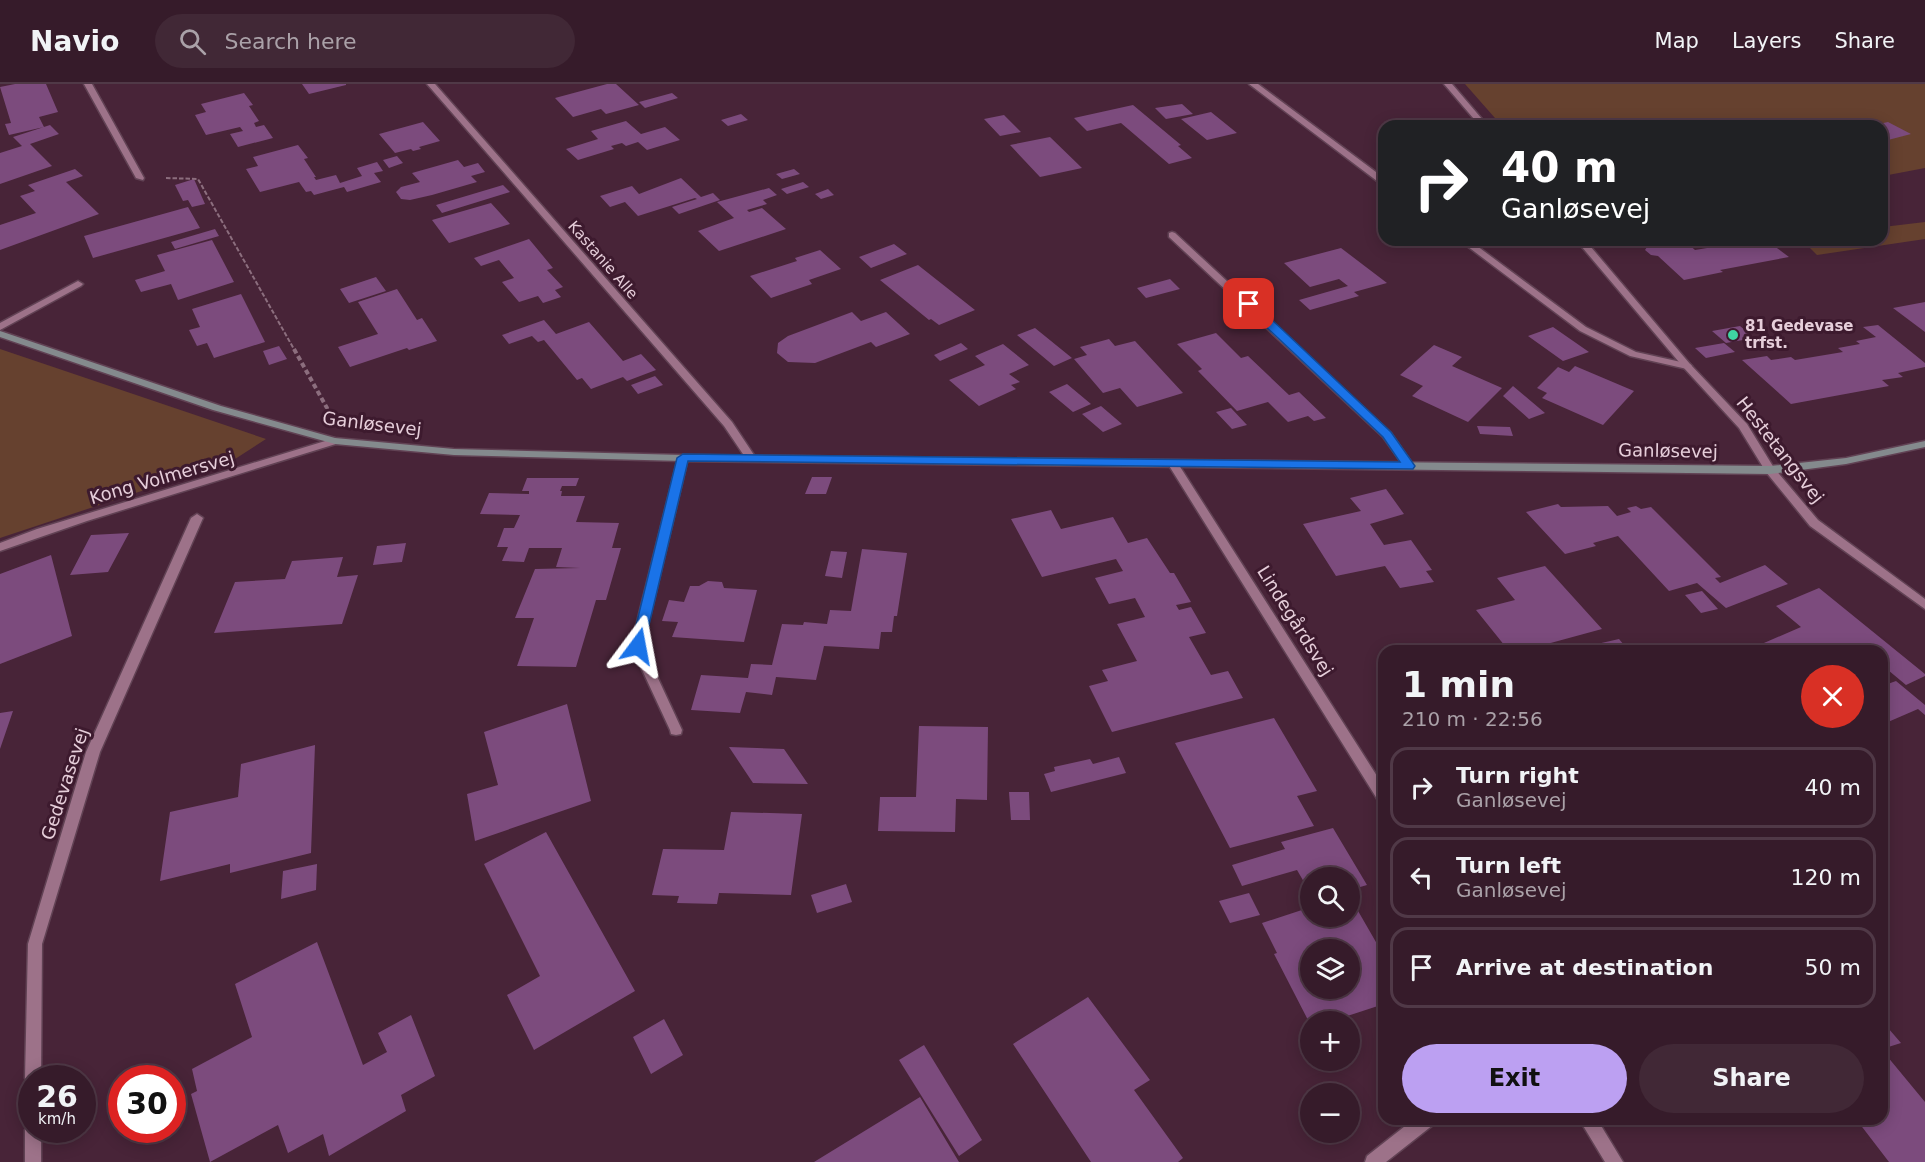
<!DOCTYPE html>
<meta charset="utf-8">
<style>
:root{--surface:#361b2a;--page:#412836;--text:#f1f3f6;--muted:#aaa1a8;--line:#503947;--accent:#bca0f2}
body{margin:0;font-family:"DejaVu Sans",sans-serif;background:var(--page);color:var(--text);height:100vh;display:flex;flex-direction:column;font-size:22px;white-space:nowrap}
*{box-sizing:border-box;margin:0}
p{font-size:20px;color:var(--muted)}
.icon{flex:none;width:33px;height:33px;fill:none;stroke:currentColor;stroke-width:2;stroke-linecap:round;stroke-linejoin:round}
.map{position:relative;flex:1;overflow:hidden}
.details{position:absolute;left:1378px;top:561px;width:510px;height:480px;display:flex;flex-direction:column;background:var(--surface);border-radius:18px;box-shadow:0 3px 15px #0003,0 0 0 2px var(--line)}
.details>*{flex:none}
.guide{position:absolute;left:1378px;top:36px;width:510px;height:126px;border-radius:18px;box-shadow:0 3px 15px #0003,0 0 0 2px var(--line);background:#202124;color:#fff;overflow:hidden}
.controls{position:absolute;left:1300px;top:783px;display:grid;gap:12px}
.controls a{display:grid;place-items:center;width:60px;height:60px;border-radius:50%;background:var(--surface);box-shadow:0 3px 15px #0003,0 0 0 2px var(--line);font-size:30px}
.speed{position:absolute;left:18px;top:981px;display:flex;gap:12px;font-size:30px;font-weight:700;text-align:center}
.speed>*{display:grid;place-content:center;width:78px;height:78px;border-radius:50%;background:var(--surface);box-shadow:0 3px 15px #0003,0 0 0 2px var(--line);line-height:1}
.speed small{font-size:15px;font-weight:400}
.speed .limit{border:9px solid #d22;background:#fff;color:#111}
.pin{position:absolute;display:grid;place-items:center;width:51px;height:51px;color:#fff;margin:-26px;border-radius:12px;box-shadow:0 3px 9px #0006}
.me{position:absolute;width:66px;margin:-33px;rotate:13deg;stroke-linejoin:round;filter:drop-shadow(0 0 4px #0008)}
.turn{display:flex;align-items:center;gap:21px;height:126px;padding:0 24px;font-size:27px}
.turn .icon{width:78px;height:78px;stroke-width:2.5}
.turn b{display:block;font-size:42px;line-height:51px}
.round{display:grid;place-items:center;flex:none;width:63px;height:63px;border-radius:32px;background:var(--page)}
.head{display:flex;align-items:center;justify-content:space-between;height:102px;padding:0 24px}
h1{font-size:36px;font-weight:600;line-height:45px}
.primary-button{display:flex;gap:12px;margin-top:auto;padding:12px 24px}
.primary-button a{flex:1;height:69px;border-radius:36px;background:var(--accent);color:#111;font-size:24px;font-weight:600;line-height:69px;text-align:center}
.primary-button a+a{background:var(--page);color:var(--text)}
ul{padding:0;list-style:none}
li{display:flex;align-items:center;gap:18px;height:81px;margin:0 12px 9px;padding:0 12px;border:3px solid var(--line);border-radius:18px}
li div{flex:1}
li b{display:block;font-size:22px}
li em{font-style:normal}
header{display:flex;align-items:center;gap:36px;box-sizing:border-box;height:84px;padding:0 30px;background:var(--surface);border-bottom:2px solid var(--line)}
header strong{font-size:28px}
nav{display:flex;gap:33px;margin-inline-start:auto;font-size:21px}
.search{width:420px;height:54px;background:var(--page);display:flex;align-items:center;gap:15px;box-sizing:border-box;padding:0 21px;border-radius:33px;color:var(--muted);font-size:22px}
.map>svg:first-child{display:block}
</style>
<header>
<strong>Navio</strong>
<div class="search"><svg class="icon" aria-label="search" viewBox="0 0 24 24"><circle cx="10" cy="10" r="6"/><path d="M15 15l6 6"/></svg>Search here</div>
<nav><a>Map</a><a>Layers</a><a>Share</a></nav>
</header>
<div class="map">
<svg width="1925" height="1078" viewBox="0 0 1925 1078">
<rect width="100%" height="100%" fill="#482438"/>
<path fill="#66412f" d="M1465,0h460v84l-42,8 -1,-50h-380z
M1925,138v17l-108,16 -15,-15h80l1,-13z
M0,265l266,90 -34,22 -232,77z"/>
<path fill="#7c4b7d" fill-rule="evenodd" d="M15,0h31l12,28 -19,5 5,10 -35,8 -4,-11 6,-1 -11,-36z
M302,0h44v1l-37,9z
M607,0h9l23,21 -33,9 -5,-5 -28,8 -18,-19z
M244,9l9,12 -4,1 10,15 -5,2 2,4 8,-2 9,13 -35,9 -8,-13 13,-3 -3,-4 -34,8 -11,-20 11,-3 -5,-8z
M672,9l6,5 -33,10 -6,-6z
M1182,20l11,10 -27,5 -11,-11z
M1133,21l48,40 -3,1 14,12 -23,6 -48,-41 -34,8 -13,-13z
M1211,28l26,21 -30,7 -26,-21z
M741,30l7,6 -20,6 -7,-6z
M1004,31l17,17 -21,4 -16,-17z
M626,37l15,13 24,-7 15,13 -33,10 -9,-8 -12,4 -4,-3 -11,3 3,3 -36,11 -12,-11 32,-10 -7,-8z
M423,38l17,19 -21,6 2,2 -8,2 -2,-2 -16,4 -16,-19z
M1888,38l23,12 -23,6 -6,-3v-11l-8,-1z
M50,41l9,9 -29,10 22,22 -52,18v-31l22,-7 -9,-9z
M1050,53l32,31 -42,9 -30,-32z
M298,61l10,13 -4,1 12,18h-2l2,3 20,-5 4,8 22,-7 -5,-8 20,-6 6,9 -9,2 7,9 -34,10 -3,-5 -30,8 -3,-4 -5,1 -7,-10 -39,10 -14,-23 12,-3 -5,-9z
M397,72l6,7 -14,5 -6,-8z
M458,76l6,7 14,-4 7,9 -14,4 6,6 -45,13 -22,5 -9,-1 -5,-7 5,-5 19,-5 -8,-9z
M75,85l8,7 -17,6 33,32 -99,36v-25l36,-12 -16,-17 15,-5 -7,-6z
M794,85l6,5 -18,5 -6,-5z
M681,94l20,19 12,-4 7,7 -41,14 -7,-7 25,-8 -2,-1 -57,18 -13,-14 -15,5 -10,-11 32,-10 7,8z
M194,95l11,25 -13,3 -4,-7 -5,1 -8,-16z
M803,98l6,5 -22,7 -6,-5z
M503,101l7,7 -68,21 -6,-8z
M769,104l8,7 -14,5 4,4 -20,6 2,2 13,-4 24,21 -67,22 -21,-20 36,-13 -17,-16z
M828,105l6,6 -13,4 -6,-5z
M491,119l19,21 -61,19 -17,-23z
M188,123l12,21 -107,30 -9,-22z
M215,145l4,7 -44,13 -4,-7z
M529,155l24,29 -6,2 16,17 -8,3 6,7 -18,6 -5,-7 -19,6 -17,-20 12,-4 -15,-18 -18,6 -7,-8z
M212,156l22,42 -56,18 -7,-16 -30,8 -6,-12 30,-9 -8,-16z
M1638,156h57l-8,3 8,7 36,-6 -5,-4h40l23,17 -69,13 3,2 -39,8 -26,-24 -7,-1 -6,-5 2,-3z
M894,160l13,10 -36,14 -12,-11z
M1341,164l46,35 -33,9 5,4 -49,14 -11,-10 49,-14 -9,-7 -29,8 -26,-24z
M820,166l21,19 -32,11 3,4 -41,14 -21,-22 47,-15 -2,-3z
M918,181l57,45 -36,15 -8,-6 -2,1 -49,-40z
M376,193l10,14 -37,12 -9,-14z
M1170,195l10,10 -34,9 -9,-10z
M397,205l20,31 5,-2 15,23 -28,9 -2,-2 -57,19 -12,-20 40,-13 -20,-32z
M241,210l24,48 -51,16 -7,-15 -10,3 -8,-16 11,-3 -8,-18z
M1925,218v30l-32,-24z
M852,228l9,9 25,-9 24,22 -34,13 -5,-5 -56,21 -27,-1 -11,-9 1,-10 10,-7z
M544,236l12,14 33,-12 34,39 18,-7 15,16 -29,11 -4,-4 -32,12 -9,-11 -5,2 -33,-40 -6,2 -6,-6 -23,8 -7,-9z
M1878,241l47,38v4l-27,6 5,4 -21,3 7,6 -98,18 -49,-44 25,-4 4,4 20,-3 4,3 48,-8 -5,-4 22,-4 -4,-3 20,-4 -13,-10z
M1740,242l14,12 -28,5 -14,-12z
M1553,243l36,25 -26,9 -35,-25z
M1035,244l37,30 -18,8 -37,-31z
M1216,249l25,25 7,-2 41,39 10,-3 27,26 -12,3 -6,-5 -20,6 -20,-20 -31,9 -39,-40 4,-2 -25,-25z
M1109,255l6,7 20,-5 48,52 -46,14 -17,-19 -17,5 -29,-34 13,-4 -7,-8z
M961,259l7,6 -28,12 -6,-6z
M1724,259l11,9 -29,6 -11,-10z
M1003,260l26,21 -20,9 11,8 -9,3 5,4 -37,17 -30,-26 36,-15 -10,-9z
M1434,261l28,12 -10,9 50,22 -34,34 -56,-26 11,-10 -23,-11z
M279,262l8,13 -18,6 -6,-14z
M1575,282l59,25 -31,34 -61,-27 5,-5 -10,-5 21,-21 11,5z
M655,292l8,9 -25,9 -7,-9z
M1067,300l24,20 -18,8 -24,-20z
M1513,302l32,27 -16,6 -26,-23z
M1101,322l21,18 -19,8 -21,-18z
M1231,324l16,17 -15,4 -16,-17z
M1477,342l33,1 3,9 -33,-2z
M812,393h20l-6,17h-21z
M527,394h52l-3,8h-14l-2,5h2l-1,5h24l-9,26 43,1 -7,25h9l-15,52h-10l-20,67 -59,-1 17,-48h-19l20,-49 45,-1 -24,-1 6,-19h-33l-5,14 -22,-1 6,-14h-11l7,-19h10l6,-13 -40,-1 9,-21 40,1v-3h-7z
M1386,405l18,25 -34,10 14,21 27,-5 21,30 -6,1 8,11 -34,6 -15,-22 -49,10 -33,-52 58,-13 -11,-13z
M1558,420l3,3 47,-1 9,10 14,-4 -4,-4 9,-2 5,3 10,-2 70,70 -6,1 5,5 45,-18 23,19 -62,24 -29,-25 -28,8 -51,-55 -25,7 3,3 -31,8 -39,-42z
M1051,426l10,19 52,-12 15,26 19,-5 23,35h4l17,29 -15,3 3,5 12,-3 15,26 -17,4 22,38 17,-4 15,27 -131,34 -23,-46 19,-5 -6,-11 35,-9 -20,-37 28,-7 -10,-19 -26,6 -14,-26 28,-7 -7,-12 -74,18 -31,-58z
M129,449l-21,39 -38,3 21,-40z
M406,459l-4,19 -29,3 4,-19z
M862,465l45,4 -10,63h-3l-2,16h-11l-2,17 -55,-3 -8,34 -40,-3 -4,18 -26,-3 -6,21 -49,-3 10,-35 47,3 3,-14 21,1 10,-41 21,1 1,-3 23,2 3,-14 21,1z
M831,467l16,1 -5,26 -17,-2z
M51,471l21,81 -72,28v-90z
M343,473l-6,20 21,-2 -16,49 -128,9 21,-51 50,-3 7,-18z
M1545,482l57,63 -81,22h-12l-33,-41 39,-10 -18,-22z
M708,497l14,1 2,6 33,2 -13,52 -72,-5 6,-15 -16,-1 7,-21 15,2 6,-16h9z
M1819,504l106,86v2l-19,9 -24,-20v-14h-118l-7,-5 44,-19 -25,-21z
M1702,507l16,18 -17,4 -16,-18z
M1619,555l10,12h-26l-6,-7z
M1896,597l29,24v10l-7,-6 -30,13 -6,-3v-33z
M567,620l24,97 -116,40 -8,-47 31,-9 -14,-53z
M13,627l-13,38v-36z
M1274,634l43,73 -20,5 17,30 -84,22 -55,-105z
M919,642l69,1 -1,73 -31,-1 -1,33 -77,-1 2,-34h36z
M315,661l-4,108 -81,20v-9l-70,17 10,-69 68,-15 3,-33z
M729,663l55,2 24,35 -55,-1z
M1119,673l7,16 -75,19 -7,-18 11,-3 -1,-4 36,-8 3,5z
M1009,708h20l1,28h-19z
M731,728l71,2 -11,81 -72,-2 -2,11 -40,-1 2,-7 -27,-1 11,-46 61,1z
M1333,744l34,57 -17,5v-12h-39v16l-14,-24 -55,16 -10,-21 53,-16 -4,-7z
M546,748l89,159 -101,59 -27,-55 33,-19 -56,-112z
M317,780l-1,26 -35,9 2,-28z
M846,800l6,18 -35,11 -6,-18z
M1249,809l11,22 -30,8 -11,-22z
M1350,813l34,59v48l-55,18h-20l-35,-68 3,-1 -15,-30 49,-16v9h39zM1311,866h39v38h-39z
M317,858l46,123 24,-13 -9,-19 33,-18 24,61 -34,19 5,16 -77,45 -6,-22 -35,19 -10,-28 -68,37 -19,-68 6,-3 -5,-22 60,-32 -17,-53z
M1088,913l62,83 -16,10 49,68 -5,4h-87l-78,-118z
M664,935l19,36 -32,19 -18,-37z
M1882,937l19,22 -19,6z
M924,961l58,95 -23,16 -60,-96z
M1882,966l43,52v60h-36l-33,-43h26z
M920,1013l39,65h-145z"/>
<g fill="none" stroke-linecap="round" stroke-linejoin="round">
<defs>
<path id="lane" d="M1249,0h9l126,94v6h-3z
M1459,156h10l117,87 50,25 54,12 2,2 -5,3 -57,-13 -50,-25z
M78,197l5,3 -2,2 -81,44v-7z"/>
<path id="street" d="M84,0h8l52,94 -1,2 -7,-2z
M427,0h8l297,338 24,36 -1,2h-8l-23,-34z
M1444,0h8l36,42h-8z
M1172,148l3,1 216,200 23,33 -1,2h-8l-22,-31 -214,-200v-4z
M1576,156h9l105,124 57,60 27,44 44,52 107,79v10l-115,-83 -44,-54 -27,-44 -55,-60z
M335,354l5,3 -1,2 -252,78 -87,30v-8l37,-14z
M683,371l5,3 -45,188 39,84 -1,4 -5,1 -5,-1 -1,-4 -39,-84 47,-188z
M1173,377l4,1 207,325v16l-5,-1 -211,-338z
M197,430l6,4 -103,234 -58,192 -1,134h-9v7l-5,-1 -2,-6 3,-134 58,-192 105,-234z
M1414,1035h21l-2,6 -47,37h-21l2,-6z
M1579,1035h18l26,43h-18z
M32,1038v8h9v32h-16v-32l2,-6z"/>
<path id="secondary" d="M0,247l221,75 114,32 119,11 229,6 1087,11 76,-8 79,-17v6l-79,17 -76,10 -1087,-13 -229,-6 -119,-11 -122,-34 -213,-73z"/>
</defs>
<use href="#lane" stroke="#614254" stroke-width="3"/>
<use href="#street" stroke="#614254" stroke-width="3"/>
<use href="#secondary" stroke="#614254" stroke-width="3"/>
<path stroke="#8c6e7e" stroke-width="2" stroke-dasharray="4.5 2" stroke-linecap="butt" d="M166,94l32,1 97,172"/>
<path stroke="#8c6e7e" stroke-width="4" stroke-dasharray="5 3" stroke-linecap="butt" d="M294,265l33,59 -2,2"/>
<use href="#lane" fill="#9d7289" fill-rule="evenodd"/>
<use href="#street" fill="#9d7289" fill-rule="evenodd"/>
<use href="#secondary" fill="#848a8d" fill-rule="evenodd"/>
</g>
<path fill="#1a73e8" stroke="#114b97" stroke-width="1.5" d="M1249,217l4,1 138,130 24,34 -2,3 -725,-8 -44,185 -2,4h-9l-2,-4 46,-188 6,-4 717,8 -17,-25 -138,-130 -1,-3z"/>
<circle fill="#3fd4a2" stroke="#3d1a2e" stroke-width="2" cx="1733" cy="251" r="6"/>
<g text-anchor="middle" stroke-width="6" stroke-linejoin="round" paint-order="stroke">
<g font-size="15" fill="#e6ceda" stroke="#3d1a2e">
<text transform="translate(603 176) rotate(49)" y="5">Kastanie Alle</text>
</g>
<g font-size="15" font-weight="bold" fill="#e6ceda" stroke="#3d1a2e" text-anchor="start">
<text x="1745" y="247">81 Gedevase<tspan x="1745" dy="17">trfst.</tspan></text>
</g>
<g font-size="18" fill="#e6ceda" stroke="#3d1a2e">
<text transform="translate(372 340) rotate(7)" y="6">Ganløsevej</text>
<text transform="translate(1780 366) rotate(52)" y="6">Hestetangsvej</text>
<text transform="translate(1668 367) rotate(1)" y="6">Ganløsevej</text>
<text transform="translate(162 394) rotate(-16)" y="6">Kong Volmersvej</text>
<text transform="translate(1295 537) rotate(58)" y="6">Lindegårdsvej</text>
<text transform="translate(65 700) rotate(-72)" y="6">Gedevasevej</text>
</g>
</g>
</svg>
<div class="controls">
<a><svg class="icon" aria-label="search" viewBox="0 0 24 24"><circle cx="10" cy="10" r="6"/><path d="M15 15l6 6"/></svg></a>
<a><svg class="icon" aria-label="layers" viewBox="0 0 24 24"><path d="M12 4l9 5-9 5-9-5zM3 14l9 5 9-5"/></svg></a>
<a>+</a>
<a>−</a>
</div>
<div class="speed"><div>26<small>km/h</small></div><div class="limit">30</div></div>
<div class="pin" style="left:1249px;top:220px;background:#d93025"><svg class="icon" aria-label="arrive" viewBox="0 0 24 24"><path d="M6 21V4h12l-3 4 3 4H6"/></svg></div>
<svg class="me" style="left:638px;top:562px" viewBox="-20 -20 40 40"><path d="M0-17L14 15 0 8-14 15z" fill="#1a73e8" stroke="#fff" stroke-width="4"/></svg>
<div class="guide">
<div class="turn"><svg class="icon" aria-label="right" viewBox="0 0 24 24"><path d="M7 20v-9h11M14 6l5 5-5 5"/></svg><div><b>40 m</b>Ganløsevej</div></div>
</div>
<section class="details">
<div class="head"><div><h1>1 min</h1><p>210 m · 22:56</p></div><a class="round" style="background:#d93025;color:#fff"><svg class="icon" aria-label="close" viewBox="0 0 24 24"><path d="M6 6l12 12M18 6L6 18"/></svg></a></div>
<ul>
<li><svg class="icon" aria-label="right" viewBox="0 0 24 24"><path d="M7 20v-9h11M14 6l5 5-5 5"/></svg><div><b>Turn right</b><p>Ganløsevej</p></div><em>40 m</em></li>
<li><svg class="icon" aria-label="left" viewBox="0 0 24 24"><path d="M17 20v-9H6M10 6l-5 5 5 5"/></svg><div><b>Turn left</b><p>Ganløsevej</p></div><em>120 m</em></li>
<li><svg class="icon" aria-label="arrive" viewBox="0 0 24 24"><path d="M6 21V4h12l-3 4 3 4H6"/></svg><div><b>Arrive at destination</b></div><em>50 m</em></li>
</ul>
<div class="primary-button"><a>Exit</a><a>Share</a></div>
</section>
</div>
